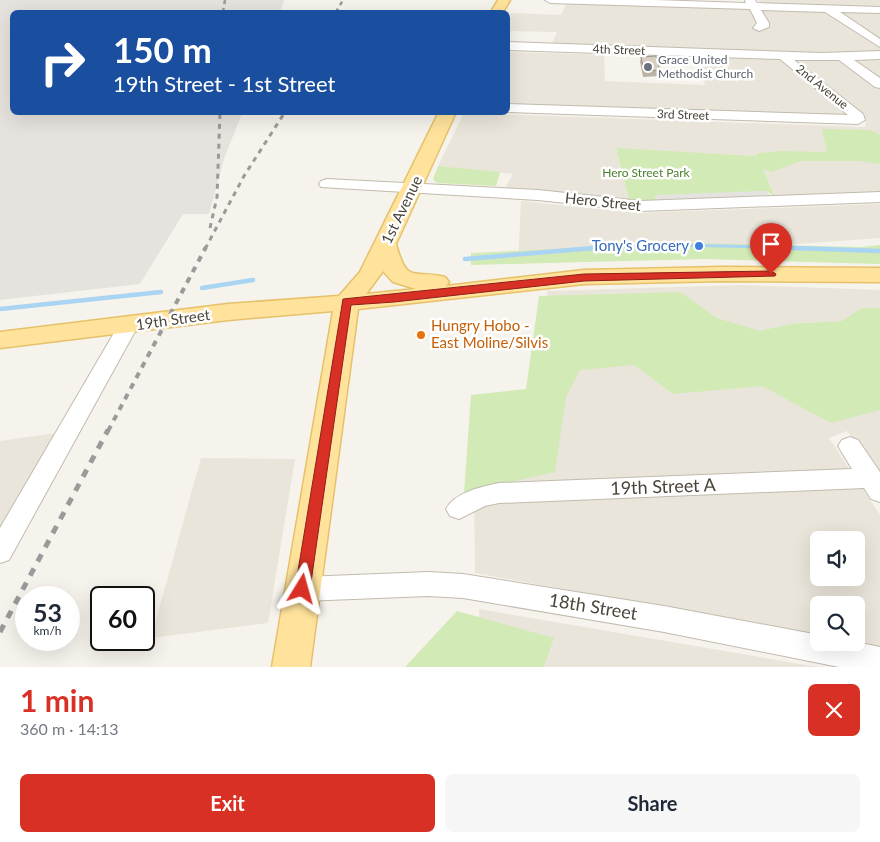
<!DOCTYPE html>
<meta charset="utf-8">
<style>
:root{--surface:#fff;--page:#f6f6f7;--text:#1f2937;--muted:#747a83;--accent:#d93025}
body{margin:0;font-family:Lato,sans-serif;background:var(--page);color:var(--text);height:100vh;display:flex;flex-direction:column;font-size:19px;white-space:nowrap}
*{box-sizing:border-box;margin:0}
p{font-size:16px;color:var(--muted)}
.icon{flex:none;width:28px;height:28px;fill:none;stroke:currentColor;stroke-width:2;stroke-linecap:round;stroke-linejoin:round}
.map{position:relative;height:667px;overflow:hidden}
.details{display:flex;flex-direction:column;background:var(--surface);flex:1}
.details>*{flex:none}
.banner{position:absolute;left:10px;top:10px;width:500px;height:105px;border-radius:8px;box-shadow:0 5px 20px #0002;background:#1a4fa0;color:#fff;overflow:hidden}
.fabs{position:absolute;left:810px;top:531px;display:grid;gap:10px}
.fabs a{display:grid;place-items:center;width:55px;height:55px;border-radius:8px;background:var(--surface);box-shadow:0 5px 20px #0002;font-size:25px}
.speed{position:absolute;left:15px;top:586px;display:flex;gap:10px;font-size:25px;font-weight:700;text-align:center}
.speed>*{display:grid;place-content:center;width:65px;height:65px;border-radius:50%;background:var(--surface);box-shadow:0 5px 20px #0002;line-height:1}
.speed small{font-size:12px;font-weight:400}
.speed .limit{border:2px solid #111;border-radius:8px;background:#fff;color:#111}
.pin{position:absolute;display:grid;place-items:center;width:42px;height:42px;color:#fff;margin:-51px -21px;border-radius:50% 50% 50% 0;rotate:-45deg;box-shadow:0 0 5px #0007}
.pin .icon{rotate:45deg}
.me{position:absolute;width:55px;margin:-28px;rotate:8deg;stroke-linejoin:round;filter:drop-shadow(0 0 4px #0008)}
.turn{display:flex;align-items:center;gap:18px;height:105px;padding:0 20px;font-size:22px}
.turn .icon{width:65px;height:65px;stroke-width:2.5}
.turn b{display:block;font-size:35px;line-height:42px}
.round{display:grid;place-items:center;flex:none;width:52px;height:52px;border-radius:8px;background:var(--page)}
.head{display:flex;align-items:center;justify-content:space-between;height:85px;padding:0 20px}
h1{font-size:30px;font-weight:700;line-height:38px;color:var(--accent)}
.primary-button{display:flex;gap:10px;margin-top:auto;padding:10px 20px}
.primary-button a{flex:1;height:58px;border-radius:8px;background:var(--accent);color:#fff;font-size:20px;font-weight:700;line-height:58px;text-align:center}
.primary-button a+a{background:var(--page);color:var(--text)}
.map>svg:first-child{display:block}
</style>
<div class="map">
<svg width="880" height="667" viewBox="0 0 880 667">
<rect width="100%" height="100%" fill="#f6f3ec"/>
<path fill="#eae5da" fill-rule="evenodd" d="M758,0h122v7l-120,-4z
M566,4l259,7 55,37v4l-55,1 -273,-9 5,-12 -49,-1v-11l3,-7 50,2z
M835,11l45,1v28z
M508,52l96,3 1,26 100,4 -9,-28 86,2 69,57 -12,3 -331,-15z
M880,59v20l-27,-19z
M792,60l51,1 37,27v105l-105,4 -18,-41 -141,-7 13,51 -124,-12 8,-14 -75,-8 26,-53 401,14 1,-8z
M521,201l117,12 242,-9v34l-362,26z
M742,285l138,5v182l-33,-41 -18,7 51,77v132l-24,-5v-37h-37v31l-344,-63 -2,-154 84,-8 -10,-120zM819,540h37v38h-37z
M56,433l-56,97v-89z
M201,458l94,1 -27,164 -117,15z
M479,609l339,58h-336z"/>
<path fill="#e6e2dd" d="M0,0h284l-4,12h-268v100l230,1 -18,46 -15,55h-26l-43,70 -140,16z"/>
<path fill="#d2eab5" d="M822,129l49,1 9,5v29l-20,-3h-59l-29,11 -9,-3 12,28 -8,-6 -112,5 2,6 -28,-2 -13,-52 140,8 2,-3 23,-2 46,1z
M438,166l62,6 -4,14 -59,-3 -4,-4z
M685,243l176,4 19,-2v19l-175,-5 -234,6v-12z
M680,292l37,26 43,13 32,-7 50,-3 20,-13h18v102l-49,13 -69,-37 -89,8 -39,-29 -54,5 -14,27 -11,75 -91,21 7,-98 55,-6 13,-93z
M457,611l97,27 -10,29h-139z"/>
<path fill="#e5e3e0" d="M767,191l5,7 -115,4 -2,-7z"/>
<g fill="none" stroke-linecap="round" stroke-linejoin="round">
<path stroke="#a9d4f2" stroke-width="3" d="M590,249c72,-6 143,-3 215,0"/>
<path stroke="#a9d4f2" stroke-width="4.5" d="M766,247l114,4
M465,259l140,-12
M202,288l51,-8
M0,309l161,-17"/>
<defs>
<path id="minor" d="M545,0h109l92,3 -1,-3h10l2,3 123,4v6l-40,-1 40,27v8l-55,-35 -64,-2 8,13v4l-10,4 -6,-3 4,-5 -7,-14 -200,-6z
M508,42l314,11 58,-2v8l-26,1 26,18v10l-5,-1 -36,-27h-45l69,54 2,6 -7,4 -350,-12v-8l340,11 -68,-56 -272,-9z
M327,179l211,11 103,11 239,-9v10l-239,9 -103,-11 -217,-13 -2,-3 2,-3z
M128,320l7,1 3,5 -129,234 -9,3v-35l118,-202 3,-5z
M850,437l8,3 22,32v30l-9,-3 -7,-11 -365,15 -14,3 -26,13 -9,-3 -4,-7c9,-17 35,-22 53,-26l353,-14 -14,-23 4,-6z
M429,572l34,2 201,32 155,29v7h37l24,5v20h-41l-175,-35 -201,-34 -34,-2 -126,5 -10,-3 -4,-9 4,-9 10,-3z"/>
<path id="major" d="M498,0h12l-7,12h-12z
M439,112h17l-60,132c11,41 17,25 49,33l4,5 -3,4 138,-16 137,-3 159,1v14l-159,-1 -137,3 -226,25 -48,358h-38l61,-356 -105,9 -228,28v-16l228,-28 111,-8 21,-24zM383,271l10,11 23,7 -50,5z"/>
</defs>
<use href="#minor" stroke="#c2bbae" stroke-width="2"/>
<use href="#major" stroke="#e6c16a" stroke-width="3"/>
<use href="#minor" fill="#fff" fill-rule="evenodd"/>
<use href="#major" fill="#ffe39c" fill-rule="evenodd"/>
<path stroke="#9a9a9a" stroke-width="2.5" stroke-dasharray="4 4" stroke-linecap="butt" d="M223,12l2,-12
M336,12l7,-12"/>
<path stroke="#9a9a9a" stroke-width="3" stroke-dasharray="5 5" stroke-linecap="butt" d="M210,228l7,-31 3,-85
M205,249l39,-73 41,-64"/>
<path stroke="#9a9a9a" stroke-width="4" stroke-dasharray="6 6" stroke-linecap="butt" d="M108,431l98,-184"/>
<path stroke="#9a9a9a" stroke-width="5" stroke-dasharray="8 8" stroke-linecap="butt" d="M0,632l108,-202"/>
</g>
<path fill="#bab2a6" d="M641,57l19,13 -1,6 -16,1 -3,-15z"/>
<path fill="#d8cfc1" stroke="#979187" d="M656,56l4,14 -16,1 -3,-14z"/>
<path fill="#d93025" stroke="#8d1f18" d="M771,271l5,3 -1,2 -191,5 -190,21 -43,3 -41,284 -2,5 -6,2 -5,-2 -2,-5 48,-290 241,-25z"/>
<circle fill="#6b7280" stroke="#fff" stroke-width="2" cx="648" cy="67" r="5"/>
<circle fill="#3f7fe0" stroke="#fff" stroke-width="2" cx="699" cy="246" r="5"/>
<circle fill="#e8710a" stroke="#fff" stroke-width="2" cx="421" cy="335" r="5"/>
<g text-anchor="middle" stroke-width="5" stroke-linejoin="round" paint-order="stroke">
<g font-size="12" fill="#4b4439" stroke="#fff">
<text transform="translate(619 50) rotate(2)" y="4">4th Street</text>
<text transform="translate(822 87) rotate(39)" y="4">2nd Avenue</text>
<text transform="translate(683 115) rotate(2)" y="4">3rd Street</text>
</g>
<g font-size="12" fill="#5b616d" stroke="#fff" text-anchor="start">
<text x="658" y="64">Grace United<tspan x="658" dy="14">Methodist Church</tspan></text>
</g>
<g font-size="12" fill="#4a7f2a" stroke="#fff">
<text x="646" y="177">Hero Street Park</text>
</g>
<g font-size="15" fill="#4b4439" stroke="#fff">
<text transform="translate(603 202) rotate(6)" y="5">Hero Street</text>
<text transform="translate(402 210) rotate(-64)" y="5">1st Avenue</text>
<text transform="translate(173 320) rotate(-8)" y="5">19th Street</text>
</g>
<g font-size="15" fill="#366cbe" stroke="#fff" text-anchor="end">
<text x="689" y="251">Tony's Grocery</text>
</g>
<g font-size="15" fill="#c56008" stroke="#fff" text-anchor="start">
<text x="431" y="331">Hungry Hobo -<tspan x="431" dy="17">East Moline/Silvis</tspan></text>
</g>
<g font-size="18" fill="#4b4439" stroke="#fff">
<text transform="translate(663 487) rotate(-2)" y="6">19th Street A</text>
<text transform="translate(593 607) rotate(9)" y="6">18th Street</text>
</g>
</g>
</svg>
<div class="fabs">
<a><svg class="icon" aria-label="sound" viewBox="0 0 24 24"><path d="M4 9h4l5-4v14l-5-4H4zM17 9q2 3 0 6"/></svg></a>
<a><svg class="icon" aria-label="search" viewBox="0 0 24 24"><circle cx="10" cy="10" r="6"/><path d="M15 15l6 6"/></svg></a>
</div>
<div class="speed"><div>53<small>km/h</small></div><div class="limit">60</div></div>
<div class="pin" style="left:771px;top:274px;background:#d93025"><svg class="icon" aria-label="arrive" viewBox="0 0 24 24"><path d="M6 21V4h12l-3 4 3 4H6"/></svg></div>
<svg class="me" style="left:302px;top:589px" viewBox="-20 -20 40 40"><path d="M0-17L14 15 0 8-14 15z" fill="#d93025" stroke="#fff" stroke-width="4"/></svg>
<div class="banner">
<div class="turn"><svg class="icon" aria-label="right" viewBox="0 0 24 24"><path d="M7 20v-9h11M14 6l5 5-5 5"/></svg><div><b>150 m</b>19th Street - 1st Street</div></div>
</div>
</div>
<section class="details">
<div class="head"><div><h1>1 min</h1><p>360 m · 14:13</p></div><a class="round" style="background:#d93025;color:#fff"><svg class="icon" aria-label="close" viewBox="0 0 24 24"><path d="M6 6l12 12M18 6L6 18"/></svg></a></div>
<div class="primary-button"><a>Exit</a><a>Share</a></div>
</section>
